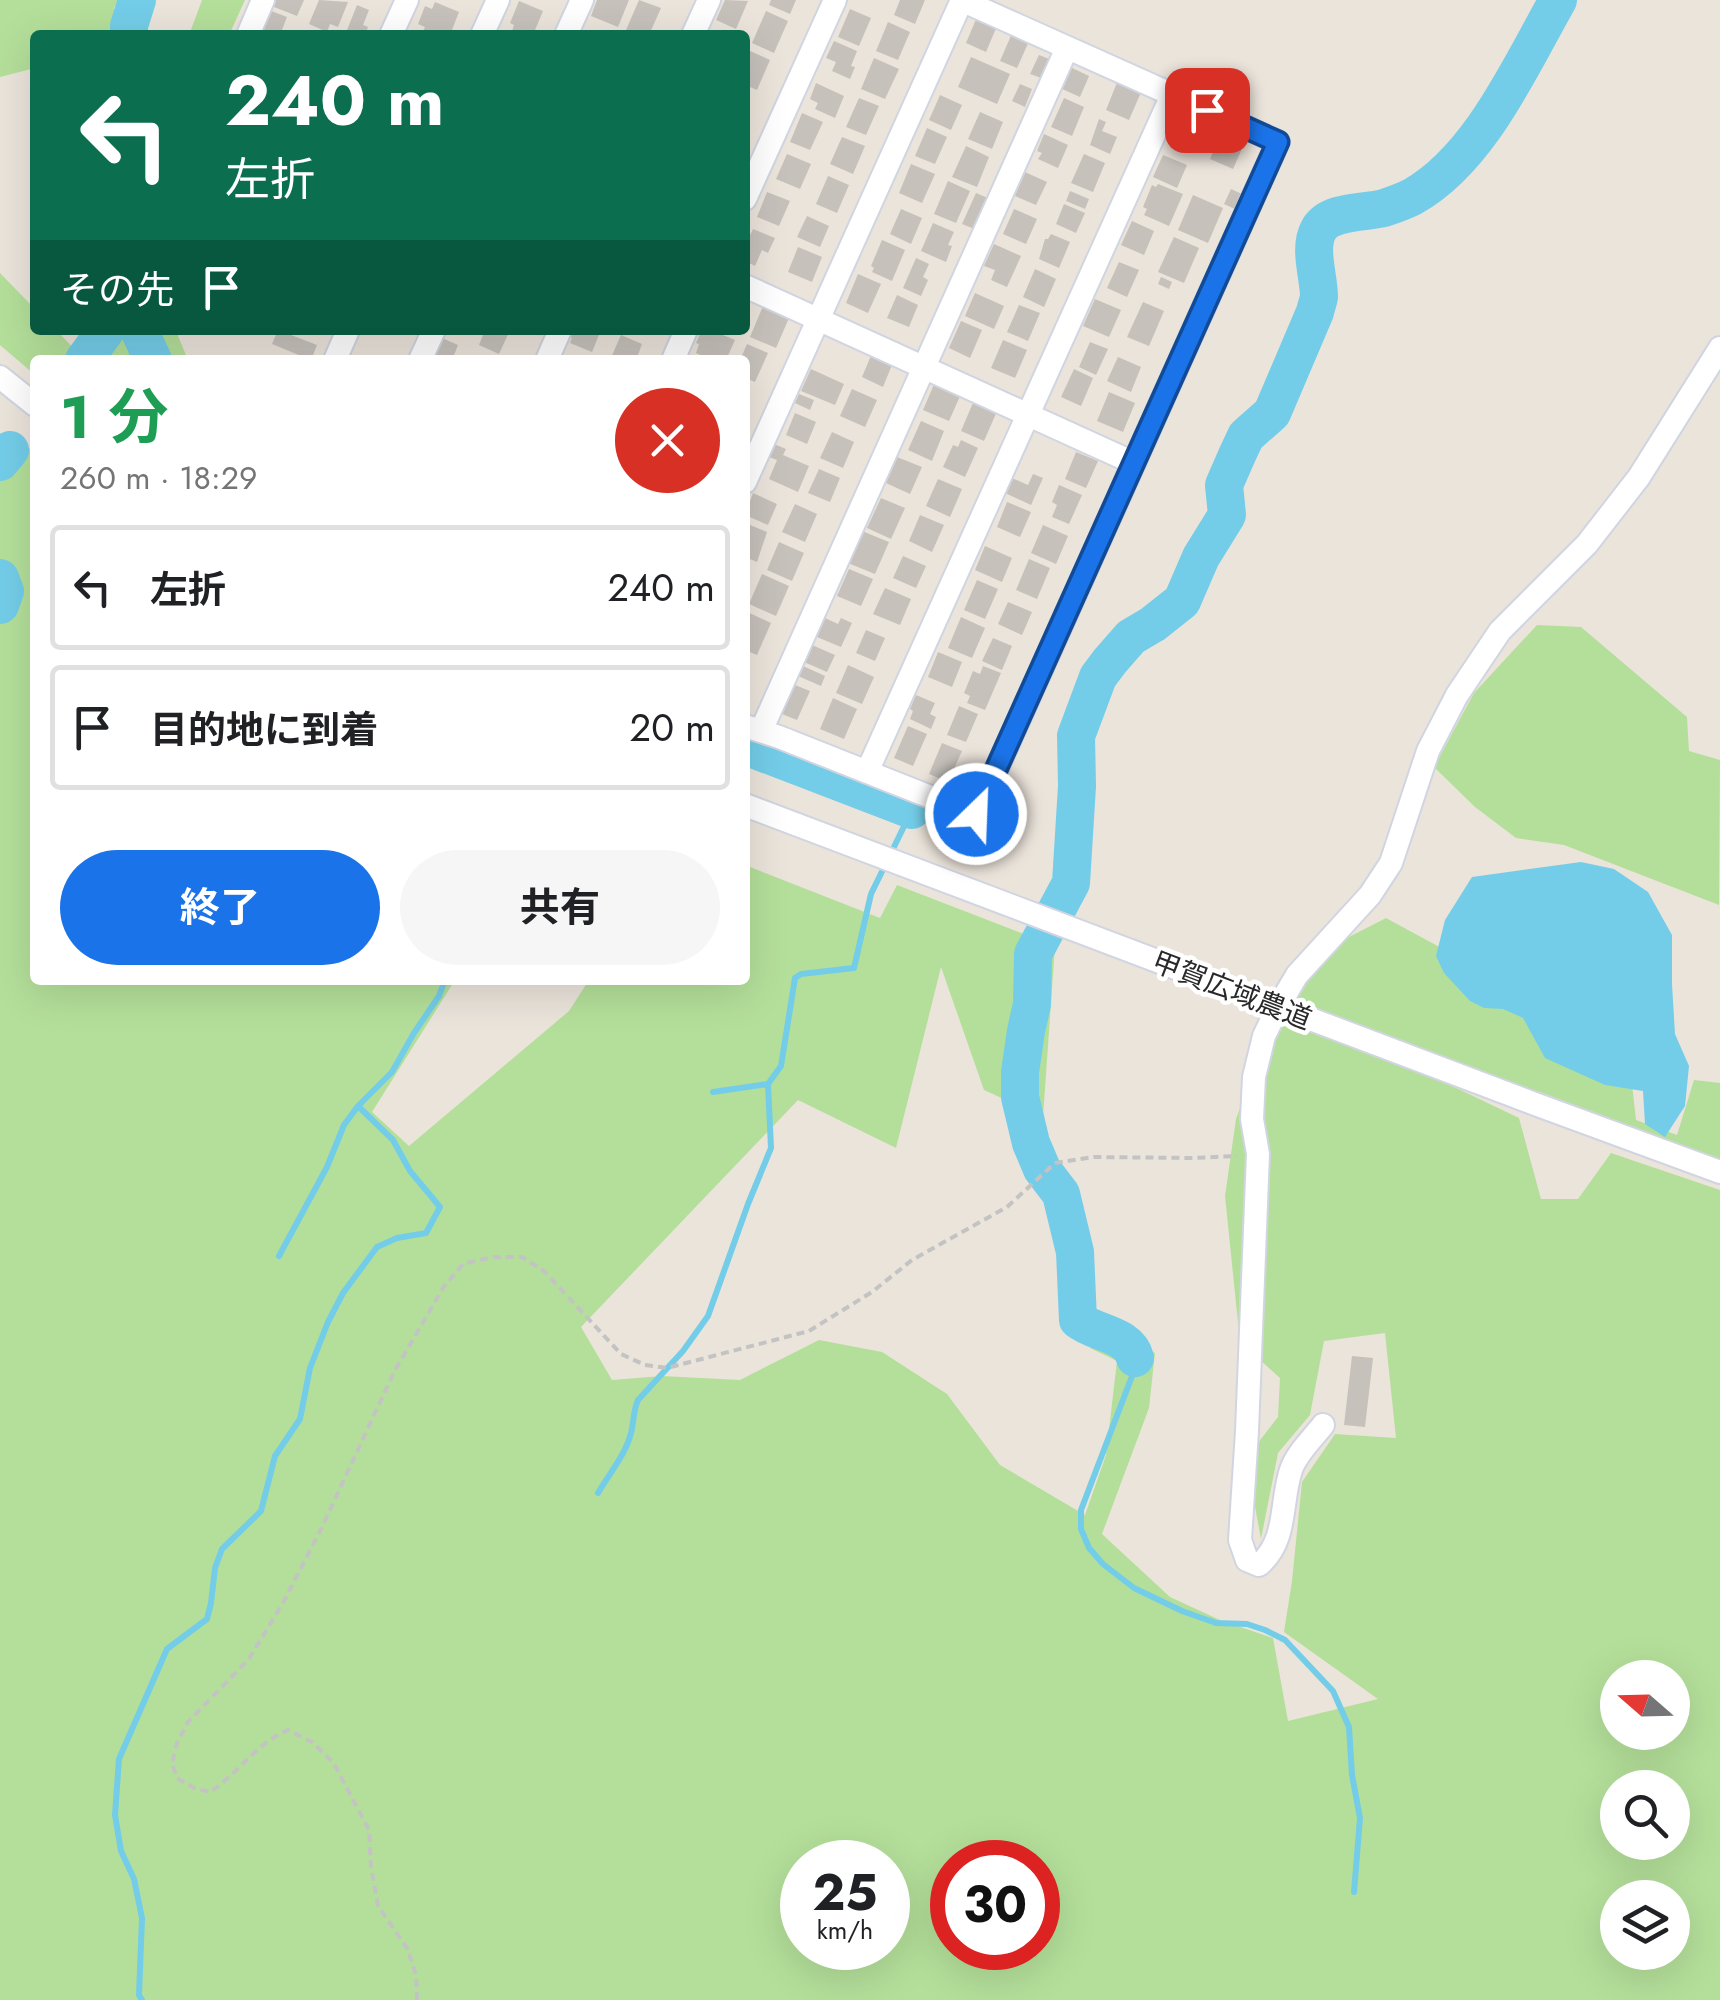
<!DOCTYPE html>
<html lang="ja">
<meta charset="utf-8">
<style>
:root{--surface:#fff;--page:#f6f6f6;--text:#202124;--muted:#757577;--line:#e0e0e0;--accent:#1a73e8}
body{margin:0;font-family:Jost,"Noto Sans JP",sans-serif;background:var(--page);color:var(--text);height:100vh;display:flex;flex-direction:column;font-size:38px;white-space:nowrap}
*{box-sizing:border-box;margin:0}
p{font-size:32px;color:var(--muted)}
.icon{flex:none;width:55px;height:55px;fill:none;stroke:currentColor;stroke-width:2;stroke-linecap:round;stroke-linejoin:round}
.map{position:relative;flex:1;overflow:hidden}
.panel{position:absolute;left:30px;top:355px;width:720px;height:630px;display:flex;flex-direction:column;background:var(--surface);border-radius:10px;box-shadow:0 10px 40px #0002}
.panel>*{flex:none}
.guide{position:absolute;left:30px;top:30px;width:720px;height:305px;border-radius:10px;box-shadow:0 10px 40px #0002;background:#0b6e4f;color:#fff;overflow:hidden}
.needle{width:65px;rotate:290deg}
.fabs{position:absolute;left:1600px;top:1660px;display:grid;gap:20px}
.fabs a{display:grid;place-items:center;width:90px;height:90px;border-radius:50%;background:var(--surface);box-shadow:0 10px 40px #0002;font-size:50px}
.speed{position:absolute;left:780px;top:1840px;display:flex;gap:20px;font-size:50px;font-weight:700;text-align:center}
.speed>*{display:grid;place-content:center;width:130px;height:130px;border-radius:50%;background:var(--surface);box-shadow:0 10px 40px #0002;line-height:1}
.speed small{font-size:25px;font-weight:400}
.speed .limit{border:15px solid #d22;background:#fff;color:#111}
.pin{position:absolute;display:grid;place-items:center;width:85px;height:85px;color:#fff;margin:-42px;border-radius:20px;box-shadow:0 5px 15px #0006}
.me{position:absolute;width:110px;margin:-55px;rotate:24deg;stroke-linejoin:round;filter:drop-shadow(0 0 8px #0008)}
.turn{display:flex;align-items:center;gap:35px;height:210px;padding:0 30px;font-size:45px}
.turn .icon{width:130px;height:130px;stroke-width:2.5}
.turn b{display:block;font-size:70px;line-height:85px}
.then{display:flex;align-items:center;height:95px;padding:0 30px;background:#0003;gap:20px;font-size:38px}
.round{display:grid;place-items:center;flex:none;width:105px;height:105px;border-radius:52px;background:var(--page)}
.summary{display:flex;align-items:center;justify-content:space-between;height:170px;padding:0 30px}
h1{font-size:60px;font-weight:700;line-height:75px;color:#1e9e55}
.button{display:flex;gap:20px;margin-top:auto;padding:20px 30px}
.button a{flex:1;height:115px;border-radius:60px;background:var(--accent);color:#fff;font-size:40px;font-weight:700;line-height:115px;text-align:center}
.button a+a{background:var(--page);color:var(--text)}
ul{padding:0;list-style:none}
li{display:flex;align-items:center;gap:30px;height:125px;margin:0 20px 15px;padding:0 10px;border:5px solid var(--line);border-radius:10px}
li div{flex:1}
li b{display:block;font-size:38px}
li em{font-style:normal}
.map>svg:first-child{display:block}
</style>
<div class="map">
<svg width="1720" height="2000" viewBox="0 0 1720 2000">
<rect width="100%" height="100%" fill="#ebe4db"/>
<path fill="#b4df9a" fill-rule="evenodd" d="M0,0h118l-4,8 2,27h-81v33l-35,9z
M202,0h43l-16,35h-40z
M0,273l35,36v21h21l29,30h-50v15l-35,-30z
M113,330h66l-1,6 10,24h-98z
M35,443v537h420l-83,132 37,34 160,-135 20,-31h156v-115l135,53 17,-33 158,61 -12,171 -59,-27 -43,-123 -45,181 -98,-48 -217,227 31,53 50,-4 78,4 79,-40 63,12 65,42 53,71 85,50 21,-60 11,-94 -27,-13 21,-23 44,28 -6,55 -47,126 68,63 50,23 53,18 15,83 90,-22 -94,-67 8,-51 10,-99 33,-48 61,4 -11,-105 -61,8 -14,74 -32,38 -17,86 -15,-81 32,-41 2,-39 -40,-36 -15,-146 11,-77 29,-79 45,-83 76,-39 70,38 176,128 4,36 41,15 17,-55 26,3v77l-180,-68 -117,-20 96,46 22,81h37l33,-46 109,37v810h-1720v-1526h4zM1618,1678h54v54h-54zM1618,1788h54v54h-54zM802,1862h86v86h-86zM952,1862h86v86h-86zM1618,1898h54v54h-54z
M1537,625l44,2 106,90 2,34 31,9 -1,145 -155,-60 -48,-7 -41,-31 -41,-40 40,-74z"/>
<path fill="#73cde8" d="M1581,862l33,7 34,23 24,43v49l3,50 14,32 -4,40 -20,31 -20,-13 -2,-33 -38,-6 -60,-27 -22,-40 -20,-9 -19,-1 -14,-7 -26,-28 -8,-17 9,-36 27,-43z"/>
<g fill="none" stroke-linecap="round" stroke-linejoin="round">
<path stroke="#73cde8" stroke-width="6" d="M713,1092l55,-8
M279,1256l48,-89 17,-42 14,-19 34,-34 22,-39 25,-37 6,-16
M1135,1358l-1,13 -53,139v19l8,19 14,16 31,24 48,23 34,12 31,1 18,6 20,10 48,51 16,36 3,48 8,43 -6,74
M598,1493c11,-19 28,-39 33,-60 3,-11 2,-22 7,-33l45,-49 25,-35 40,-112 23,-56 -3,-64 13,-18 14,-88 6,-4 53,-6 17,-74 41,-84
M142,2000l-3,-5 3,-77 -8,-39 -13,-28 -6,-36 4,-56 48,-110 40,-30 4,-16 4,-35 7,-19 39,-38 14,-55 25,-37 10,-51 18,-46 15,-29 34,-46 20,-9 29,-5 14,-26 -30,-36 -17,-31 -35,-34"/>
<path stroke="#73cde8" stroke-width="38" d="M129,35v-9l8,-26
M139,330l14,30
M84,360l22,-30
M0,462l10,-12
M0,578l5,13 -5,14
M745,746l167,64
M1135,1358c-6,-24 -39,-24 -57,-38l-3,-68 -14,-58 -19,-25 -11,-26 -11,-46v-25l6,-41 6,-27 1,-50 38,-71 6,-97 -1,-50 22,-59 12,-16 21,-24 22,-13 29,-23 19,-44 26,-42 -3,-30 14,-32 8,-17 26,-23 43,-101c1,-5 3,-10 4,-15 0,-21 -11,-49 0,-68 11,-19 46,-16 65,-21 9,-3 20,-7 28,-11 68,-38 109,-132 146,-197"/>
</g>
<path fill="#c6c1bb" d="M271,0h33l-7,16 -28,-11z
M319,0l29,2 -10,25 -8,-3 -3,8 -18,-8z
M597,0h32l-11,27 -27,-11z
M639,0l22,8 -12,27h-11l-12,-5z
M725,0l23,1 -12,28 -20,-9z
M771,0h25l-6,14 -21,-9z
M900,0h25l-10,24 -21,-9z
M519,1l24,10 -10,24h-12l-9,-4 2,-6 -4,-2z
M435,2l24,10 -9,23h-29l4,-8 -7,-3 7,-18 7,3z
M357,5l12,5 -6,15 5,2 -3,8h-20z
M261,7l26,10 -7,18h-20z
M850,9l21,9 -12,28 -21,-9z
M766,11l22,10 -14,32 -22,-10z
M977,17l20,9 -11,26 -20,-9z
M888,22l22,10 -12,28 -22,-9z
M1013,31l17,8 -13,29 -17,-7z
M834,41l23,10 -6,15 4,1 -5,12 -18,-8 4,-9 -10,-4z
M748,50l22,10 -13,30 -12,-5v-29z
M1039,55l13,5 -8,19 -14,-5z
M971,57l39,17 -13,30 -39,-17z
M874,58l25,11 -14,30 -24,-10z
M1070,67l19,9 -9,21 -20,-9z
M1118,80l24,10 -13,30 -23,-10z
M816,83l28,13 -9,22 -20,-9 3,-6 -8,-4z
M1020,84l12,5 -7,18 -13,-6z
M940,95l22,10 -11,25 -22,-10z
M859,98l20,8 -13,29 -20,-8z
M1064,98l20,9 -12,29 -21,-9z
M980,112l23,10 -11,27 -24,-10z
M802,113l21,9 -13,28 -20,-8z
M1193,115l15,7 -12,28 -25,-11 10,-23 10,4z
M1099,119l7,3 -4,9 15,6 -7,17 -20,-9z
M927,128l20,9 -12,27 -20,-8z
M1221,132l24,10 -12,27 -23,-10z
M1044,134l24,11 -10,23 -20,-9 4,-6 -5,-2z
M842,137l23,9 -12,28 -23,-10z
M966,146l23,11 -12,30 -25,-10z
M787,154l24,10 -11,25 -24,-10z
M1084,154l21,9 -12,29 -22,-9z
M1163,155l24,10 -10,23 -24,-11z
M911,164l24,10 -13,29 -23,-10z
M1025,172l22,10 -11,23 -21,-9z
M828,176l21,9 -12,28 -21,-9z
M948,181l22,10 -14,32 -22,-9z
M1158,184l25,10 -14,32 -25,-11 3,-6 -4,-2 9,-22 4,2z
M1231,189l13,6 -7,15 -13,-6z
M1070,191l19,8 -4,10 -19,-8z
M767,192l23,9 -11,25 -22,-9z
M976,193l14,6 -13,31 -15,-6z
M1193,195l30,13 -15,35 -30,-13z
M1064,204l21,9 -9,20 -20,-9z
M901,209l21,9 -11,26 -21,-10z
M1014,209l23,10 -11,25 -23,-10z
M807,216l22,10 -9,21 -23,-10z
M1132,221l22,10 -10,24 -23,-10z
M933,223l21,9 -6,13 4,1 -6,16 -25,-11z
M753,229l22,9 -7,15 -6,-3 -7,16 -10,-5v-15z
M1051,234l19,8 -11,26 -20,-9 6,-20h3z
M1174,237l25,11 -15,35 -26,-11z
M882,240l23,10 -13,31 -20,-9 2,-4 -3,-2z
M994,244l27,12 -14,31 -16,-7 4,-10 -11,-4z
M798,247l24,10 -10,25 -24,-10z
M916,258l13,6 -6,13 5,3 -7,16 -18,-8z
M1119,262l20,8 -12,27 -20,-9z
M1035,269l21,10 -12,28 -21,-10z
M858,274l23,10 -13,29 -22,-10z
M1161,277l11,5 -3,7 -11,-5z
M975,293l29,13 -10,23 -29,-13z
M897,295l21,10 -9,22 -22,-9z
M1095,299l26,11 -12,27 -26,-11z
M1143,302l21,9 -15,35 -22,-9z
M1019,305l21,8 -12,28 -21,-9z
M763,306l26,12 -13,30 -26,-11z
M961,321l21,9 -12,28 -21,-10z
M278,330l39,15 -6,15 -39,-16z
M485,330h25l-11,24 -20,-9z
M570,330h31l-9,22 -22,-9 2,-5 -4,-2z
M705,330h6l24,10 -9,20h-14l-16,-7 3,-9 -3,-1 5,-11 3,1z
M435,335l23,10 -6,15h-27z
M621,335l21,9 -6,16h-26z
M1003,340l24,10 -12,28 -24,-10z
M1090,342l18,7 -12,26 -17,-8z
M747,344l21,9 -13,29 -10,-4v-18h-5z
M873,351l21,9 -11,27 -21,-10z
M1118,357l23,10 -10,25 -24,-11z
M811,369l33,15 -9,21 -34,-14z
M1074,369l19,9 -12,28 -20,-9z
M935,382l26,12 -12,27 -26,-11z
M852,389l25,11 -12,27 -25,-11z
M1109,392l26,11 -12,29 -26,-11z
M799,394l15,6 -4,10 -15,-7z
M975,398l23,11 -14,32 -23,-10z
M795,413l21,9 -9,22 -21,-9z
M921,421l23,10 -12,30 -24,-11z
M832,432l22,10 -11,26 -23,-10z
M961,440l17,8 -13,29 -22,-10 10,-22 5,2z
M774,444l12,5 -3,6 26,11 -11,26 -29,-13 8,-19 -8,-3z
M1076,452l22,9 -12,27 -21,-9z
M897,457l25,10 -12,27 -24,-11z
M819,469l21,9 -10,24 -22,-9z
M1033,474l10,4 -12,27 -26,-12 7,-15 16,7z
M938,479l24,10 -12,28 -24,-11z
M1059,485l23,10 -13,29 -17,-7 5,-12 -5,-3z
M753,493l24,11 -9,21 -23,-10z
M881,498l24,10 -14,31 -24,-11z
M1007,502l24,10 -11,25 -23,-10z
M795,504l22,10 -12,28 -23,-10z
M920,515l24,10 -12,27 -23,-11z
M745,523l22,9 -10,30 -12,-5z
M1043,525l25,11 -12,28 -25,-11z
M862,531l27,11 -14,32 -27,-11z
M779,542l25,11 -12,28 -25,-11z
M985,546l27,12 -10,24 -27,-12z
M903,556l23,10 -10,22 -23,-10z
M1029,559l21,9 -13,31 -21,-9z
M849,569l24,10 -12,27 -24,-10z
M762,574l27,12 -13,30 -27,-12z
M977,580l21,9 -13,30 -21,-9z
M885,588l26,11 -11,26 -27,-11z
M1008,602l24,10 -10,23 -24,-11z
M745,611l26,12 -14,32 -12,-5z
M961,617l24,11 -13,30 -24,-10z
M825,618l13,6 3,-6 11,5 -11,24 -24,-10z
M866,630l19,8 -10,23 -19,-8z
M993,638l19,8 -10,24 -20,-9z
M812,645l23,10 -8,17 -23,-10z
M938,652l24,10 -10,25 -24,-10z
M848,665l26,12 -12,27 -26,-11z
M803,666l22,10 -4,10 -23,-10z
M983,666l18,7 -16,37 -18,-7 3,-7 -6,-3 9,-22 7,3z
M790,683l20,8 -13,29 -20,-8z
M916,695l19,8 -5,11 6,3 -5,12 -21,-10 3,-8 -3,-2z
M833,698l24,11 -13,30 -24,-10z
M959,706l19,8 -12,28 -19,-7z
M908,726l19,8 -14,32 -19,-8z
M942,743l20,8 -14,31 -19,-8z
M1352,1356l21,2 -8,69 -21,-2z"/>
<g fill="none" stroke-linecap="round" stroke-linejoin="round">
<defs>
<path id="minor" d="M248,35l15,-35
M391,35l16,-35
M482,35l16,-35
M566,35l16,-35
M693,35l16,-35
M745,199l90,-199
M745,286l389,177
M335,360l13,-30
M420,360l14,-30
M547,360l13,-30
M673,360l13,-30
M0,377l35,28
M745,482l217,-482
M745,726l34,11 197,78 302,-673 -317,-142
M761,731l306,-683
M867,772l305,-677
M745,805l790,299 185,68
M1323,1425c-10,13 -27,29 -32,45 -11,33 -3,70 -32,95l-12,-5 -7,-20 7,-109 11,-277 -6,-35 2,-42 10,-41 14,-29 19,-32 73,-80 21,-32 37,-112 29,-56 43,-64 87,-87 52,-67 81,-129"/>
</defs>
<use href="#minor" stroke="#d1d5e1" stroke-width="26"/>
<path stroke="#c3c3c3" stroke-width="4" stroke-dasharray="8 5" stroke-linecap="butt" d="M417,2000l-1,-25 -9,-27 -29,-42 -7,-39 -2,-37 -36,-68 -21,-20 -24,-12c-32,13 -50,44 -78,62l-16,-4 -17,-10 -5,-15 5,-20 11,-21 61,-63 35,-58 38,-74 72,-155 49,-84 20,-24 30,-7h29l22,14 77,83 24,11 22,3 142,-37 63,-39 40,-32 95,-53 48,-44 39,-6 98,1 45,-2"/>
<use href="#minor" stroke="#fff" stroke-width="22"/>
</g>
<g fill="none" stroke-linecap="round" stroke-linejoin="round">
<defs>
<path id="route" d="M976,814l302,-672 -71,-32"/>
</defs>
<use href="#route" stroke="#114b97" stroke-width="25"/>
<use href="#route" stroke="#1a73e8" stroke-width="18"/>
</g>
<g text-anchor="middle" stroke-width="9" stroke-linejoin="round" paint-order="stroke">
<g font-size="28" fill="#292929" stroke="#fff">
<text transform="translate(1232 990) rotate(21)" y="10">甲賀広域農道</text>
</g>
</g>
</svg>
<div class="fabs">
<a><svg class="needle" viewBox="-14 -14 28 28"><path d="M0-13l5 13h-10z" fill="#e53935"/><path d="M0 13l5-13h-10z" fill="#757577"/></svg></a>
<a><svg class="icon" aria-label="search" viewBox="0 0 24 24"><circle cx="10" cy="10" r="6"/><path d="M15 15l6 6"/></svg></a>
<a><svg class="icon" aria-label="layers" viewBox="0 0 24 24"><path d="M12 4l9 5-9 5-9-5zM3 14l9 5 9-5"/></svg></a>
</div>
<div class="speed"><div>25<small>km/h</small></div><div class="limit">30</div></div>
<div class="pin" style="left:1207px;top:110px;background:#d93025"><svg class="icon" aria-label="arrive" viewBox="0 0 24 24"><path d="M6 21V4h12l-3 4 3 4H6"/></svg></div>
<svg class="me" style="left:976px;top:814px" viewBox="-20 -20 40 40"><circle r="17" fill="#1a73e8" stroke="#fff" stroke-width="3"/><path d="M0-11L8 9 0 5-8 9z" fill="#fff"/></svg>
<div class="guide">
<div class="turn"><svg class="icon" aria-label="left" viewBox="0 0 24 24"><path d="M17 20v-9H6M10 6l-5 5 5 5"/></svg><div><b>240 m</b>左折</div></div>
<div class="then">その先<svg class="icon" aria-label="arrive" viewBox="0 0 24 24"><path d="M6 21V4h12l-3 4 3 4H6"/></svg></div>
</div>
<section class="panel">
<div class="summary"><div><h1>1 分</h1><p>260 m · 18:29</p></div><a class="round" style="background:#d93025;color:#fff"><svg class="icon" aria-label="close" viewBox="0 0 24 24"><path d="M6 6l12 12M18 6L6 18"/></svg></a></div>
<ul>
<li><svg class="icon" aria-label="left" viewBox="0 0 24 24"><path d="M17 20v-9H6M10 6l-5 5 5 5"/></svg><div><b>左折</b></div><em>240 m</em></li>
<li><svg class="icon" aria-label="arrive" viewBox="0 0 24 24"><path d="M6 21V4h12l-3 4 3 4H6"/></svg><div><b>目的地に到着</b></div><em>20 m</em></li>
</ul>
<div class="button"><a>終了</a><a>共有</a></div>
</section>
</div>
